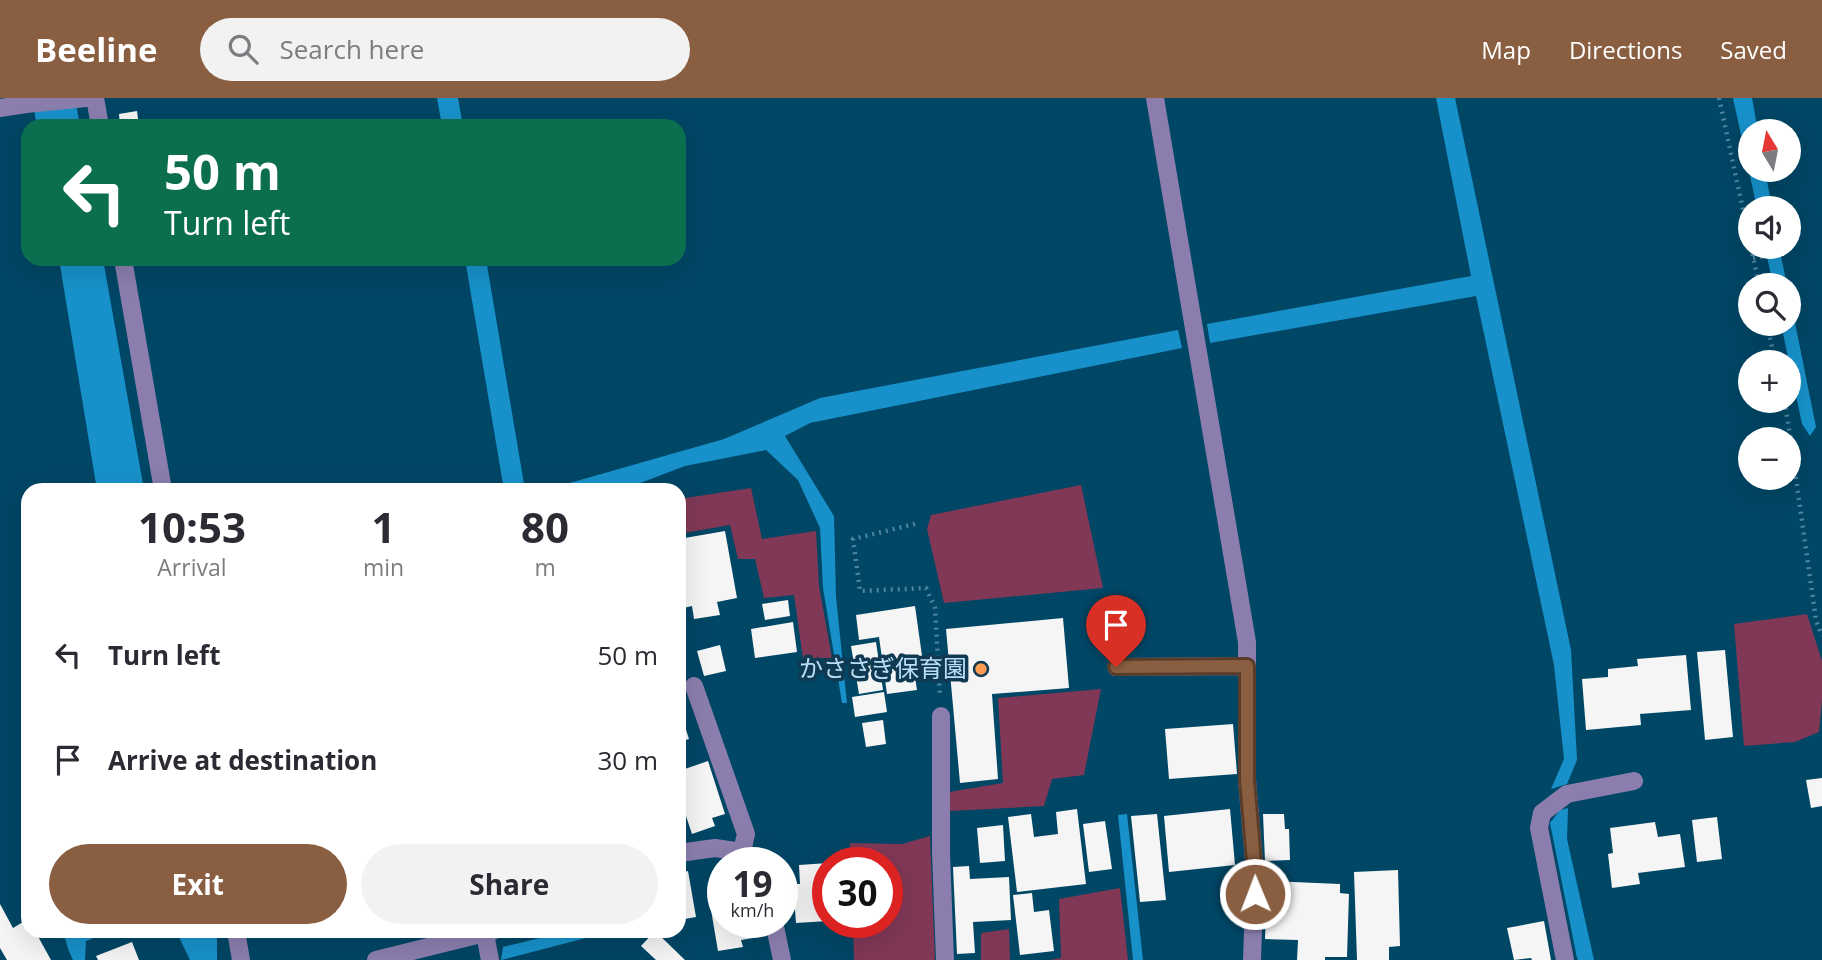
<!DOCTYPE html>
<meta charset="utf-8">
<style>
:root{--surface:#fff;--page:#f2f2f3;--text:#2b2b33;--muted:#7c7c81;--accent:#895e41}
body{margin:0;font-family:"Open Sans","Noto Sans JP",sans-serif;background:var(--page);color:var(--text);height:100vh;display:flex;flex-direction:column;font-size:26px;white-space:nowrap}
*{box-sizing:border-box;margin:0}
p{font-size:23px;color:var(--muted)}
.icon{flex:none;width:38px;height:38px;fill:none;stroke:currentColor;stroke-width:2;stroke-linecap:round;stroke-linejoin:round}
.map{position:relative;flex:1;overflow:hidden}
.drawer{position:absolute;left:21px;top:385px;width:665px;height:455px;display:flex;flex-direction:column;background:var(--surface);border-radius:21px;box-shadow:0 7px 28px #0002}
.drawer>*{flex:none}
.guide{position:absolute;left:21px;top:21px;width:665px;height:147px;border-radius:21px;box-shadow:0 7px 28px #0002;background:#0b6e4f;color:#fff;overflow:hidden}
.needle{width:46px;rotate:350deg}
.controls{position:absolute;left:1738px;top:21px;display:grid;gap:14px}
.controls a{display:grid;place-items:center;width:63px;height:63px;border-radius:50%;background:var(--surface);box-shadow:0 7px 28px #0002;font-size:35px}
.speed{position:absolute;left:707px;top:749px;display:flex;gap:14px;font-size:35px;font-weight:700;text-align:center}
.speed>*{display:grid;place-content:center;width:91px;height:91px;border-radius:50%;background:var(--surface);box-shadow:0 7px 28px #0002;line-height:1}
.speed small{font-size:18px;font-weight:400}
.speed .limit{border:10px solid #d22;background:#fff;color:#111}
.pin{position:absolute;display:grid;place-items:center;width:60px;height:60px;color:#fff;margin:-72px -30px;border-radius:50% 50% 50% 0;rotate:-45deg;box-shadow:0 0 7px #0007}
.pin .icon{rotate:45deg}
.me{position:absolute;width:77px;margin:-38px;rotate:359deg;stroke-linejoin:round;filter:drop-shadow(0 0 5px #0008)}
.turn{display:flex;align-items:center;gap:24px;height:147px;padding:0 28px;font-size:32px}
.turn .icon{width:91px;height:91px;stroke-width:2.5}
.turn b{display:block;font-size:49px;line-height:60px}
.eta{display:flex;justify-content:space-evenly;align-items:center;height:119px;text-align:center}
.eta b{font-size:42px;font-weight:700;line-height:49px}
.action{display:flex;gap:14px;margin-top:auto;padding:14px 28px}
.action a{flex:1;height:80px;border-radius:42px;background:var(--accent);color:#fff;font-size:28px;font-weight:700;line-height:80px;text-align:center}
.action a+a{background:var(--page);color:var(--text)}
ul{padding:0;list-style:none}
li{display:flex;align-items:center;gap:21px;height:105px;padding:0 28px}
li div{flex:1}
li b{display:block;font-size:26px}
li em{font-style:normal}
header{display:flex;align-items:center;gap:42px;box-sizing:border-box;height:98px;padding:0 35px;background:var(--accent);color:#fff}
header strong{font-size:33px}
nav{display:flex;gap:38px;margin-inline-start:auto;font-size:24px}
.search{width:490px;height:63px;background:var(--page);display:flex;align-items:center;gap:18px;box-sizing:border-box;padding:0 24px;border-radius:38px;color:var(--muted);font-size:26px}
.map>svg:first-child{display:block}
</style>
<header>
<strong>Beeline</strong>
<div class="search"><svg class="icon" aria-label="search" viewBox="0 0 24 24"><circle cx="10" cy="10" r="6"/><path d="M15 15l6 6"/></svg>Search here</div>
<nav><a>Map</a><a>Directions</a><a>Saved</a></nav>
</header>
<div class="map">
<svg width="1822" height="862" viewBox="0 0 1822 862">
<rect width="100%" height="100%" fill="#004665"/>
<path fill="#803856" d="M1081,387l22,103 -159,15 -17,-74 4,-14z
M751,390l11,51 54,-8 3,55 13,72h-29l-9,-63 -30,3 -9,-39h-17l-8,-34 -51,9v-35z
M1807,516l15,47v40l-3,31 -24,10 -51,4 -10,-122z
M1101,591l-17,86 -32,4 -8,27 -94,5 -1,-19 54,-9 -5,-85z
M930,738l5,124h-81l-1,-38h34v-59h-37v-20l52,1z
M1120,790l8,72h-78l11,-2 -2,-59z
M1009,831l1,31h-29v-27z"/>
<path fill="#1891ca" d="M32,0h43l5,28h-43z
M437,0h21l5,28h-21z
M1436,0h19l116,552 6,110 -10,24 -16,5 13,-30 -10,-94 -78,-369 -266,47 -3,-19 264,-48z
M1733,0h19l6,33h-8v39h15l7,38h-15z
M1765,149h14l8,38h-14z
M59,161h44l41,231h-47z
M465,161h21l39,231h-21z
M1789,195l27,134 -6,9 -8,-12 -21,-100h7z
M1178,232l4,18 -372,75 -25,13 49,80 2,81 11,106h-5l-19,-115 -3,-60 -22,-48 -32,-30 -81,16 -63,24h-77l179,-51 96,-41z
M1568,710l-1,31 27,121h-16l-1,-2 -27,-135 10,-13z
M1127,716l16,146h-10l-15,-145z
M63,833h48l-25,10 -1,19h-12l-5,-11z
M176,833h41v29h-27z
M569,833h44l-112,29 2,-13z"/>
<path fill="#f5f5f5" d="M137,13l2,15h-19l-1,-12z
M725,433l12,67 -20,4 3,13 -26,4 -2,-13 -13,3v-70z
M788,502l2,16 -25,4 -3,-16z
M915,508l8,57 -10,1 4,26 -30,4 -8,-57 -20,3 -3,-25z
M1063,520l6,70 -77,6 6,85 -38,4 -14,-154z
M793,524l4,30 -42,6 -4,-29z
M876,544l7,48 -24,4 -8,-48z
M720,547l6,26 -22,5 -7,-25z
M1725,552l8,87 -28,3 -8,-88z
M1686,557l5,55 -51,4 1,11 -55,5 -4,-51 26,-2v-8l30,-3 -1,-7z
M884,594l3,20 -32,5 -3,-20z
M679,610l10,31 -10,3z
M883,622l3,24 -20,3 -4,-24z
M1233,626l4,50 -68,5 -4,-50z
M708,663l17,53 -13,4 3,8 -23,8 -13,-39v-24z
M1822,680v28l-11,2 -5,-28z
M1077,711l9,75 -69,8 -9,-75 23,-3 3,23 24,-3 -2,-22z
M1230,711l5,56 -66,7 -5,-56z
M1157,716l9,86 -26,2 -9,-86z
M1263,716h21l1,15h4l1,31 -25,1z
M1717,719l5,42 -25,3 -5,-42z
M1105,723l7,48 -23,3 -6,-48z
M1655,724l3,15 22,-3 5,33 -47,6 2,11 -28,4 -4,-34 5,-1 -3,-25z
M1003,727l2,36 -25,2 -3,-35z
M828,765v58l-32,2 -3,-39h7l-1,-19z
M969,768l1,13 39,-2 2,43 -38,2 2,31 -18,1 -4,-87z
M1398,772l2,76 -11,1v13h-32l-3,-88z
M688,773l8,46 -17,3v-47z
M1267,783l73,3v9l9,1 -2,63h-22v3h-28l1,-20 -33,-1z
M723,791v33h34l2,15 -18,3 2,7 -25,4 -8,-47 7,-1 -2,-12z
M1032,795l2,19 15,-2 5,41 -34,4 -7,-60z
M0,806l13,24 15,-9v12h7l16,29h-44l-7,-12z
M1544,823l7,39h-19l-1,-2 -17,2 -7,-32z
M655,833l30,29h-29l-15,-14z
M132,844l7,18h-41l-2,-4z"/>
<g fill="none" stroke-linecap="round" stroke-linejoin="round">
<path stroke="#4d85a1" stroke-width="4.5" stroke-dasharray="2 5" stroke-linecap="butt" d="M1719,0l31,144
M1751,149l8,38
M1753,160l30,-5
M1767,226l8,38
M1784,303l4,21 28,198 6,16
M915,426l-62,15 7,52 66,-3 9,20 5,87"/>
<path stroke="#8b7eae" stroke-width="18" d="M95,0l5,28
M1155,0l92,544v138l8,93 -3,87
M0,10l26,-4 60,-6
M123,161l40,231
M1116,569l131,-1
M694,588l52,148 -4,18
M941,618v137l4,107
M679,755l36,-5 27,4 15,11
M774,824l8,38
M236,833l5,29
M485,836l5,26
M376,862l117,-29
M1565,862l-26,-132 3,-15 25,-19 67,-13"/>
</g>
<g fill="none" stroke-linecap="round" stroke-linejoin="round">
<defs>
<path id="route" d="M1116,569l131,-1v114l8,93v21"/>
</defs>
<use href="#route" stroke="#593d2a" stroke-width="18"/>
<use href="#route" stroke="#895e41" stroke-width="12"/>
</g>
<circle fill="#fc9d53" stroke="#0f3a51" stroke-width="2.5" cx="981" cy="571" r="7"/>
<g text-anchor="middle" stroke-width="7" stroke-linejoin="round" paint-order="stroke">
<g font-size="24" fill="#badff6" stroke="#0f3a51" text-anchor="end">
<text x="967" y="579">かささぎ保育園</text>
</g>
</g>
</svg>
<div class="controls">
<a><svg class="needle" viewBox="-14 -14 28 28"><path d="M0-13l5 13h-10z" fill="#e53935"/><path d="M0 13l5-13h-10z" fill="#7c7c81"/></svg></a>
<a><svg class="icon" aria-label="sound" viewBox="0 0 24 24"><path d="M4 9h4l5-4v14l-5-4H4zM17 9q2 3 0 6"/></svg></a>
<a><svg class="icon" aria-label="search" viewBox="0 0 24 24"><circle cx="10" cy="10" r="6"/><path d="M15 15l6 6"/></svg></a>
<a>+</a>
<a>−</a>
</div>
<div class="speed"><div>19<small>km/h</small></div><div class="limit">30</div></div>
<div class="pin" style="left:1116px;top:569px;background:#d93025"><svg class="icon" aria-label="arrive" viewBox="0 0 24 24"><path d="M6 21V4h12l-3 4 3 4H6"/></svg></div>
<svg class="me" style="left:1255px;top:796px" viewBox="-20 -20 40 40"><circle r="17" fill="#895e41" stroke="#fff" stroke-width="3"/><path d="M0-11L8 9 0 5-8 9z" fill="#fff"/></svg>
<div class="guide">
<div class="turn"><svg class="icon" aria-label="left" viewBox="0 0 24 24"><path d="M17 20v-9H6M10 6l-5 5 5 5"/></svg><div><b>50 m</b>Turn left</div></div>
</div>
<section class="drawer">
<div class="eta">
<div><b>10:53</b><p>Arrival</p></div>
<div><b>1</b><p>min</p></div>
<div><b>80</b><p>m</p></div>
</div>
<ul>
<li><svg class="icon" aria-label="left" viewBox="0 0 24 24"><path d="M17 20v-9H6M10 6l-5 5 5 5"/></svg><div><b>Turn left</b></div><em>50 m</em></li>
<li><svg class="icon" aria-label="arrive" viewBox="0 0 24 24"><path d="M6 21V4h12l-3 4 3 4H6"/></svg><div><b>Arrive at destination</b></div><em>30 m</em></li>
</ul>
<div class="action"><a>Exit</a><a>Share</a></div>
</section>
</div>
